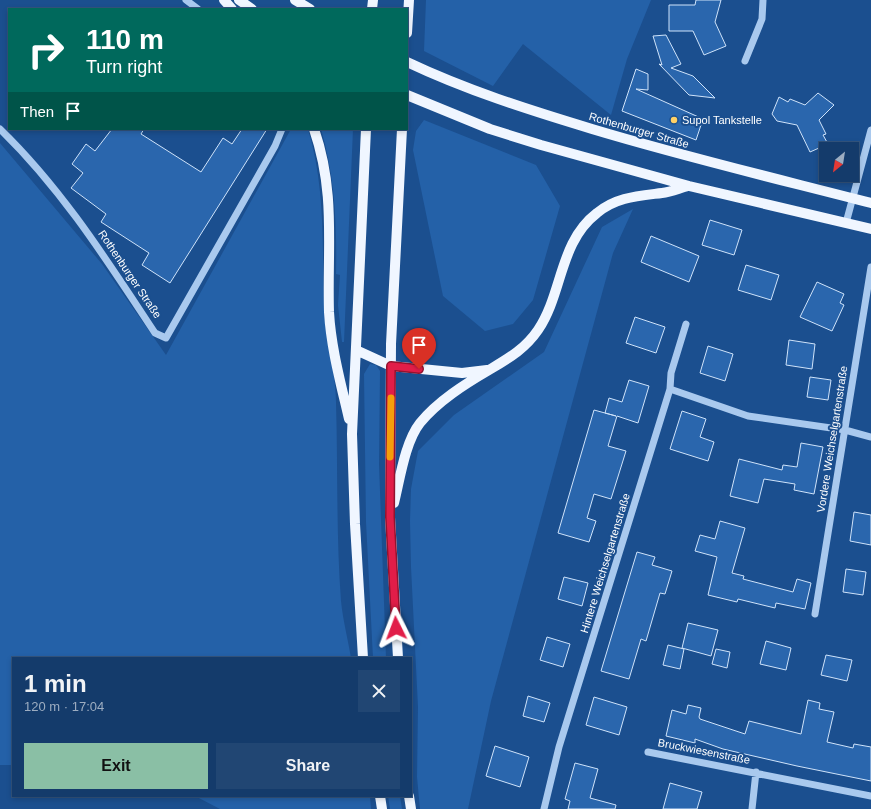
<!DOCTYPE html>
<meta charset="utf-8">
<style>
:root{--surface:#143b6b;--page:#214673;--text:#f1f3f6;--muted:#9dadc1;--line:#33557e;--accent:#8abfa5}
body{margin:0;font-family:Helvetica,sans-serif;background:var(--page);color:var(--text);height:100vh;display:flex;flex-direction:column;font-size:15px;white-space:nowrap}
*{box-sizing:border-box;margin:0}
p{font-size:13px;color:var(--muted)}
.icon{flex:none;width:22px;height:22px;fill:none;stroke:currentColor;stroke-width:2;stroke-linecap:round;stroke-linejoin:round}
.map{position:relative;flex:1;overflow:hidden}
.details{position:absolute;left:12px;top:657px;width:400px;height:140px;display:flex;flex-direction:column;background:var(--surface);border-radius:0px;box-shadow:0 2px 6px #0003,0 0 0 1px var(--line)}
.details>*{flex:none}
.guide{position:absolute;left:8px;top:8px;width:400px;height:122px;border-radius:0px;box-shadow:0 2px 6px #0003,0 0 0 1px var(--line);background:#00695c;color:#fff;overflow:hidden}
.needle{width:26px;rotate:210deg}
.controls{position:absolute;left:819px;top:142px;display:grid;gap:8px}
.controls a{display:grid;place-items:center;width:40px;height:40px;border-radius:0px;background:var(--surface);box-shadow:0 2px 6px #0003,0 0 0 1px var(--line);font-size:20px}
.pin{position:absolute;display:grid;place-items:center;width:34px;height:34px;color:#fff;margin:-41px -17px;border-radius:50% 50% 50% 0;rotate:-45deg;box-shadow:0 0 4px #0007}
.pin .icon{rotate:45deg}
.me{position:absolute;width:44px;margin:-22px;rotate:357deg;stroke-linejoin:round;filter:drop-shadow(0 0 3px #0008)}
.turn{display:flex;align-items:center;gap:14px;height:84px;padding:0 12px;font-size:18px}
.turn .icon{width:52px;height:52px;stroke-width:2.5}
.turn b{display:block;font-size:28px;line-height:34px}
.then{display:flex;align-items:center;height:38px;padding:0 12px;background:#0003;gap:8px;font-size:15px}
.round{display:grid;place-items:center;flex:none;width:42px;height:42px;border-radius:0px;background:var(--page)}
.head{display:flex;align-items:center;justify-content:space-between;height:68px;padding:0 12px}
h1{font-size:24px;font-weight:700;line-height:30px}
.action{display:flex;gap:8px;margin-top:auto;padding:8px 12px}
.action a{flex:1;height:46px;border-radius:0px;background:var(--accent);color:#111;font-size:16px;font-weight:700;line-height:46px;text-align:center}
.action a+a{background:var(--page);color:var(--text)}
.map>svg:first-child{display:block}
</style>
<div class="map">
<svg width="871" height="809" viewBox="0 0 871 809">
<rect width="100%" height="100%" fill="#1b4f8f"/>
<path fill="#2461a8" d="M426,0h225l-24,59 -16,56 -88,-71 -30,42 -69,-35z
M424,120l112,45 24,41 -27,94 -20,24 -28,7 -42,-35 -30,-146 3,-19z
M291,129h17c18,60 14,119 16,180 1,31 12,62 12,93 2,66 0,133 5,199 2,20 7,38 10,57h-338v107h-13v-622l102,121 64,91z
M321,129h32l-9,213h-2l-4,-37 2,-30 -4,-1c1,-50 -1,-97 -15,-145z
M633,209l-20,44 -122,448 -23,108h-48l-3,-32 1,-70 -7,-140 -1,-46 1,-32 7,-38 36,-36 90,-63 58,-125z
M370,364l6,1 4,6 -1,93 7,194h-13l-7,-136 -2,-148z
M195,796h175l1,13h-151z
M388,796h12l2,13h-12z"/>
<path fill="#2a66ad" stroke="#cfe3fa" d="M696,0h25l-6,22 11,24 -22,9 -11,-24h-24v-26h26z
M666,35l15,29 -10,4 22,8 22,22 -26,-3 -30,-31 3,1 -9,-29z
M636,69l12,5v16l-12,-1 67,30 -7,21 -74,-29z
M818,93l16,12 -15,15 7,14 -3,1 5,9 -18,8 -13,-27 -20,-4 -5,-7 7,-17 9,5 2,-3 15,6z
M112,129h32l-3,5 60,38 22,-34 9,6 10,-15h25l-97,154 -28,-18 7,-12 -48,-31 5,-8 -35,-26 12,-15 -11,-9 14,-20 9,7z
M710,220l32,10 -8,25 -32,-10z
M651,236l48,20 -10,26 -48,-20z
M746,265l33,10 -8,25 -33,-10z
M817,282l27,12 -4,9 4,2 -12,26 -32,-14z
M635,317l30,10 -9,26 -30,-10z
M789,340l26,4 -3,25 -26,-4z
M708,346l25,8 -8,27 -25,-8z
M810,377l21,3 -3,20 -21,-3z
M629,380l20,6 -11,37 -21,-7 -9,30 18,5 -15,48 -17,-5 -7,24 9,3 -7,21 -31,-9 36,-123 22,6 -11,-3 4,-15 13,4z
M682,411l24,8 -6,18 14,5 -6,19 -38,-12z
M801,443l22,4 -9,47 -20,-4 1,-6 -31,-5 -6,24 -28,-7 9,-37 43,11 1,-5 14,2z
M854,512l17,3v30l-21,-4z
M720,521l25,7 -13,45 12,3 -1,3 50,13 4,-13 14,4 -6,26 -29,-6 -1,5 -37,-9 -1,3 -29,-7 9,-38 -22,-6 5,-16 15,4z
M637,552l18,5 -3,8 20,6 -7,23 -5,-1 -14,48 -5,-2 -12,40 -28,-8z
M846,569l20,3 -3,23 -20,-3z
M564,577l24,6 -6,23 -24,-7z
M688,623l30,7 -7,26 -29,-8z
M547,637l23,7 -7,23 -23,-7z
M766,641l25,7 -5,22 -26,-6z
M668,645l16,4 -4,20 -17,-4z
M716,649l14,3 -3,16 -15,-4z
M826,655l26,5 -5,21 -26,-6z
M528,696l22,7 -6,19 -21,-6z
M594,697l33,10 -8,28 -33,-10z
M808,700l12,3 -1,6 15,3 -7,30 26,6 1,-4 17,3v34l-74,-15 -74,-17 -28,-10v4l-29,-7 6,-26 14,4 2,-9 13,3 -2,9 1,2 45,15 4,-13 52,13z
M495,746l34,11 -9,30 -34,-11z
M575,763l23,6 -8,29 26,7 -1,4h-47l2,-8 -5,-2z
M670,783l32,9 -5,17h-34z"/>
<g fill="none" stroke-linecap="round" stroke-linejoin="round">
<path stroke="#a9c9ee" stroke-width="7" d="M186,0l12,9
M745,61l17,-42 1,-19
M0,129c62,60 108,133 155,204l11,5 109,-192 7,-17
M846,223l25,-93
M670,389l78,27 97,14 26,7
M815,614l56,-347
M648,752l223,44
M544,809l15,-62 111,-358 1,-16 15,-49
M752,809l4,-37"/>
<path stroke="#f0f6ff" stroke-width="10" d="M224,0l8,9
M239,0l13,9
M295,0l15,9
M372,9l1,-9
M407,33l2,-33
M407,62c59,28 122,48 185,67 93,28 186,50 279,74
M407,95l83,34 51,16 148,41 182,43
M314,129c22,64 13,118 15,183 2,36 12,72 20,107
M356,350l35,16 71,7 25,-3
M394,503c6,-24 11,-61 26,-80 18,-22 45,-39 69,-53 20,-12 36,-21 49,-40 25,-37 21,-88 59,-117 19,-16 41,-17 65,-20 9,-1 18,-5 26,-7
M363,658l-8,-134 -3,-90 14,-305
M398,658l-8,-141 1,-173 11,-215
M380,796l2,13
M409,796l2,13"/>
</g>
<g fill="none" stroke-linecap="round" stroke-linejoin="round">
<defs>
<path id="route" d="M396,628l-6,-111 1,-151 28,3"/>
</defs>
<use href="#route" stroke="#92132f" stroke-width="10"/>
<use href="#route" stroke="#e11d48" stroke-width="7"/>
<path stroke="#f59e0b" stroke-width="7" d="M390,457l1,-59"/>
</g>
<circle fill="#ffd166" stroke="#1b4f8f" stroke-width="1.5" cx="674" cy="120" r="4"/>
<g text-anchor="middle" stroke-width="4" stroke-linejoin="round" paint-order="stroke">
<g font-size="11" fill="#fff" stroke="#1b4f8f" text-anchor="start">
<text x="682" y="124">Supol Tankstelle</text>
</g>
<g font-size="11" fill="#fff" stroke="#1b4f8f">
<text transform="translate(639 130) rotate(16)" y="4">Rothenburger Straße</text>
<text transform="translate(130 274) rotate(56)" y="4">Rothenburger Straße</text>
<text transform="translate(832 439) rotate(-81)" y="4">Vordere Weichselgartenstraße</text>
<text transform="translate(605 563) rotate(-73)" y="4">Hintere Weichselgartenstraße</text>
<text transform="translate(704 751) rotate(11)" y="4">Bruckwiesenstraße</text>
</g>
</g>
</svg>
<div class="controls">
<a><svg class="needle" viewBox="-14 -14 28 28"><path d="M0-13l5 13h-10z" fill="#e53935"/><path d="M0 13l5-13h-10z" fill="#9dadc1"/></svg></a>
</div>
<div class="pin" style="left:419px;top:369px;background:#d93025"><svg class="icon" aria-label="arrive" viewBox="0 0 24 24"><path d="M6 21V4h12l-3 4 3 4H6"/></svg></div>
<svg class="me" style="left:396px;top:628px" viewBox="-20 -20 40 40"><path d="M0-17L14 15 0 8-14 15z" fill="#e11d48" stroke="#fff" stroke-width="4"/></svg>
<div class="guide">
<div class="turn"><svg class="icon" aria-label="right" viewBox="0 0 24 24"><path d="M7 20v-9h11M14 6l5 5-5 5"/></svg><div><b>110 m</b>Turn right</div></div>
<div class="then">Then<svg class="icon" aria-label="arrive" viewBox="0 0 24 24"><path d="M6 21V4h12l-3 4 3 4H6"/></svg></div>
</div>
<section class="details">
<div class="head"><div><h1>1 min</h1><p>120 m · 17:04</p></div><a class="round"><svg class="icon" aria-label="close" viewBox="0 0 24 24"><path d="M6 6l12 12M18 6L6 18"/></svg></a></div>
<div class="action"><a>Exit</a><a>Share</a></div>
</section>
</div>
